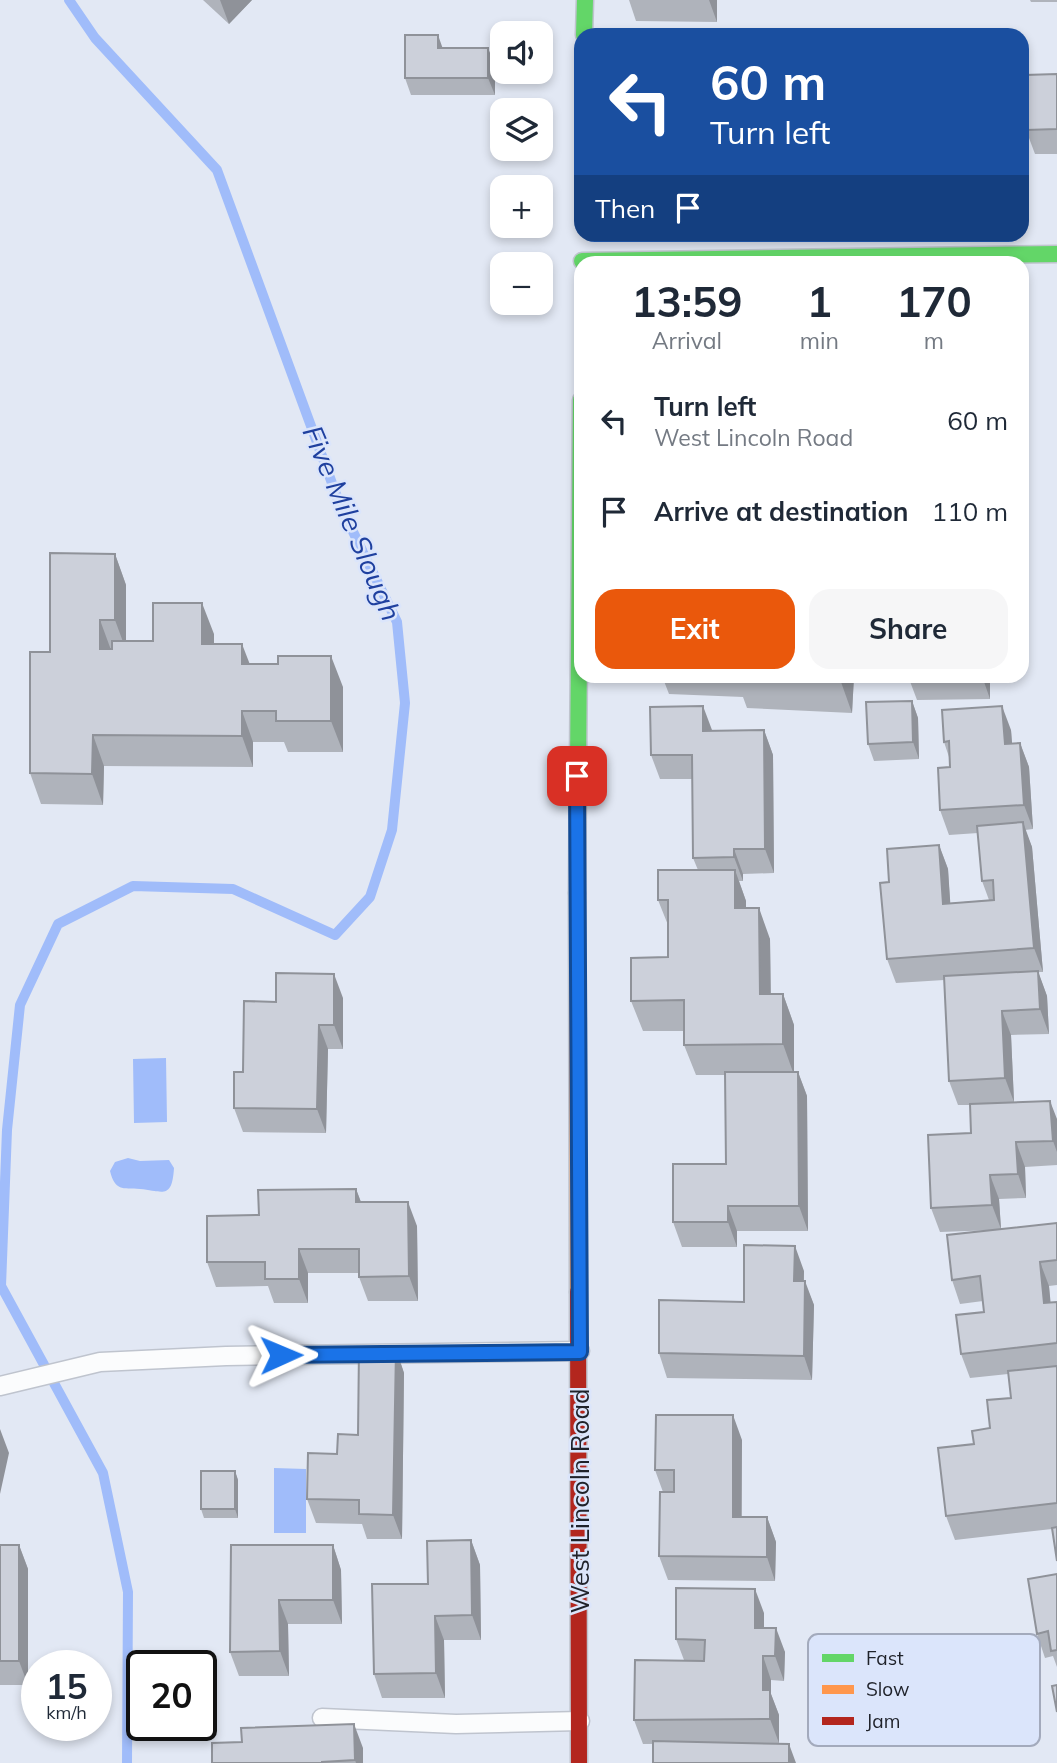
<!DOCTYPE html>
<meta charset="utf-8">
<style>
:root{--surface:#fff;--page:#f6f6f7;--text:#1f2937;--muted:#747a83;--accent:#ea580c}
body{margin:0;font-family:Mulish,sans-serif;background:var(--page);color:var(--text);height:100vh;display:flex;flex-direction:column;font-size:26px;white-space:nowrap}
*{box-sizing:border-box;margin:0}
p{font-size:23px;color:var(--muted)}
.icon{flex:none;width:38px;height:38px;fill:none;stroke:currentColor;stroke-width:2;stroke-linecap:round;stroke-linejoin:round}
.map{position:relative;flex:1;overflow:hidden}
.side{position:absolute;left:574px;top:256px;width:455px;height:427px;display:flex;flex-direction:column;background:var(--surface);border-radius:21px;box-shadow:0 4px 10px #0003}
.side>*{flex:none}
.hud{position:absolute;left:574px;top:28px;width:455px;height:214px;border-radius:21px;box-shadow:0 4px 10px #0003;background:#1a4fa0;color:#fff;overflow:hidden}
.fabs{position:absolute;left:490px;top:21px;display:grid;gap:14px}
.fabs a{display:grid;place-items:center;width:63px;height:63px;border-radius:14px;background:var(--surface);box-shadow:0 4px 10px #0003;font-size:35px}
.speed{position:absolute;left:21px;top:1650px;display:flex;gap:14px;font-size:35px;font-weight:700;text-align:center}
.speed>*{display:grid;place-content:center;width:91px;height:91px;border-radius:50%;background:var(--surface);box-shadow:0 4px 10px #0003;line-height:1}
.speed small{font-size:18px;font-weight:400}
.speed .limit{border:4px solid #111;border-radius:10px;background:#fff;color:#111}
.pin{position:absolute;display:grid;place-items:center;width:60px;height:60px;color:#fff;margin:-30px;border-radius:14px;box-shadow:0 4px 10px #0006}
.me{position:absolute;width:77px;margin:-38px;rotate:89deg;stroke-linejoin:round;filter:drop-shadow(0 0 5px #0008)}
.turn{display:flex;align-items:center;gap:24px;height:147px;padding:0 21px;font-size:32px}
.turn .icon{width:91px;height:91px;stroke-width:2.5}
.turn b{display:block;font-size:49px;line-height:60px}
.then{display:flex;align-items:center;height:66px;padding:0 21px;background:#0003;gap:14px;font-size:26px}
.eta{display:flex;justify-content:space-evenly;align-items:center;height:119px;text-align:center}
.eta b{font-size:42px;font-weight:700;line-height:49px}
.action{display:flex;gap:14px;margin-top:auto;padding:14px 21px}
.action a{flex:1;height:80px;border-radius:21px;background:var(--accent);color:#fff;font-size:28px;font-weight:700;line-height:80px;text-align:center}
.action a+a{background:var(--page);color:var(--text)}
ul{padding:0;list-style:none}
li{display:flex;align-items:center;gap:21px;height:91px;padding:0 21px}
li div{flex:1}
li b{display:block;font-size:26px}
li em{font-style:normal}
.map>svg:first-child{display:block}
</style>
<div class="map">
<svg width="1057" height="1763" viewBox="0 0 1057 1763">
<rect width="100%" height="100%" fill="#e2e8f4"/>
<path fill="#a0bcfa" d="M166,1058l1,64 -33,1 -1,-64z
M128,1158l12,3 29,-1 5,8c-2,32 -11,23 -34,21 -18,-1 -25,2 -30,-18l5,-9z
M274,1468l32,1v64h-32z"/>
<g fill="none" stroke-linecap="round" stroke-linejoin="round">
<path stroke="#a0bcfa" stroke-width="10" d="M69,0l26,38 122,132 123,335 57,117 8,81 -13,127 -22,67 -35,38 -102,-46 -100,-3 -75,38 -38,81 -13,125 -6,156 102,187 25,119 -1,171"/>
<defs>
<path id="lane" d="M0,1386l100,-24 126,-6 354,-5
M322,1718l134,6 124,-3"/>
<path id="fast" d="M584,35l1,-35
M582,261l475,-7
M577,893l4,-493"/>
<path id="slow" d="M577,893l1,399"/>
<path id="jam" d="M578,1292l1,471"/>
</defs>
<use href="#lane" stroke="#bfc4ce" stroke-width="21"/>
<use href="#fast" stroke="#bfc4ce" stroke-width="19"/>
<use href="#slow" stroke="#bfc4ce" stroke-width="19"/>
<use href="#jam" stroke="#bfc4ce" stroke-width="19"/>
<use href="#lane" stroke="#fbfcfd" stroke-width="18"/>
<use href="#fast" stroke="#63d668" stroke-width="16"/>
<use href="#slow" stroke="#ff974d" stroke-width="16"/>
<use href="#jam" stroke="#b3261e" stroke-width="16"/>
</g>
<path fill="#afb3bb" d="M203,0h49l-23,24z
M629,0h88v22l-81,-1z
M1030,0h27v2h-26z
M442,48l53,17v30h-84l-6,-17z
M1057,74v80h-22l-9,-24z
M115,554l11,31v56h27l61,-7v10l36,20 93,23v65h-55l-4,-10h-31v25l-149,-1 -1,39 -62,-1 -11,-31z
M662,676h192l-2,37 -105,-5 -4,-11 -74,-3z
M908,676h82v23l-73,1z
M912,701l6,17 1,41 -45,2 -6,-17z
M764,730l9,25 1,118 -31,1v7h-4l7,20v7l24,31 1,55h12l11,31v47h4l9,24 1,135h-71v16h-55l-9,-25 53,-58 -1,-89h-29l-12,-30v-14h-41l-12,-30 37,-44v-32l-10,-25 40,-30 -5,-12 -1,-79h-32l-9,-24 61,-24z
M1011,730l1,14 8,-1 9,24 4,62 -8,1 7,17 11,125h-5l9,24 2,38 -38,1 3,67 43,17v46l-32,2 1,31 -27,1 2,30 56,-6v62l-8,1 1,16h7v259l-5,-32 -97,11 -9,-24 28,-72 16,-16 21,-30 -3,-24 -38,4 -9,-24 23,-42 -1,-11 -23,3 -8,-24 44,-50 -56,2 -9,-24 40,-75 -1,-28h-12l-9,-24 -5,-101 -48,3 -9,-24 2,-77 50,-37 9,24 2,34 39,-3 -7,-19 -4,-48 -29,2 -9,-25 10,-43v-7l-6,-18z
M343,998v51h-15l-2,84 -83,-1 -9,-24 9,-36z
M356,1189l5,13 56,24 1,75h-50l-9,-24v-4h-51v30h-34l-6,-17 -52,1 -9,-25 52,-47z
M804,1271v10l10,24 -2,75 -145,-2 -8,-25 85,-51z
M396,1349l8,24 -2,166h-35l-5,-15 -46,-1 -9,-24 30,-45 21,-19z
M742,1440v77h25l9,25 -1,39 -107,-1 -9,-24 4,-64 -8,-22z
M235,1471l3,9v38h-34l-3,-9z
M471,1540l9,25 1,75h-37l1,58h-63l-8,-24z
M0,1545h19l9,24v116h-28z
M333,1545l8,25 1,54h-54l1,52h-50l-9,-24z
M1057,1574v93l-4,-11 -8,2 -8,-24z
M764,1613v15l21,24 -1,29 -13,-1v14l8,21v28l-136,1 -9,-24 50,-60 -8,-21z
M363,1748v15h-151z"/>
<path fill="#8f9299" d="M220,0h32l-23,24z
M709,0h8v22z
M438,35l6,17 -6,-4z
M488,48l7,17v30l-7,-17z
M1022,336l1,3v73l-1,-4z
M115,554l11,31v65l-11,-30z
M202,603l12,31v41l-12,-31z
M100,620l11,30 -11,-1z
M242,644l12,31 -12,-11z
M331,656l12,31v65l-12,-31z
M841,676h13l-2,37 -11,-31z
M982,676h8v23z
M912,701l6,17 1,41 -6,-17z
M703,706l9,24v26l-9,-25z
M1002,706l9,24 3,38 -9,-24z
M242,711l11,31v25l-11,-31z
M764,730l9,25 1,118 -9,-24z
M93,735l11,31 -1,39 -11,-31z
M1020,743l9,24 4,62 -9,-24z
M1023,822l9,25 11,125 -9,-24z
M939,845l9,24 4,59 -9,-24z
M734,849l9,25v7l-9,-24z
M735,870l11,31v38l-11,-31z
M759,908l11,31 1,86 -11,-31z
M1038,971l9,25 2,38 -9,-25z
M334,974l9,24v51l-9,-24z
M783,994l11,31v50l-11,-31z
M1002,1011l9,24 3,67 -9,-24z
M319,1025l9,24 -2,84 -9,-24z
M798,1072l9,24 1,135 -9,-25z
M1050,1101l7,18v33l-4,-11z
M1016,1142l9,25 1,31 -8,-24z
M990,1175l9,24 2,30 -9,-24z
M356,1189l9,24 -9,-11z
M408,1202l9,24 1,75 -9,-25z
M728,1206l9,25v16l-9,-25z
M795,1246l9,25 -1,34 -9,-24z
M299,1249l9,24v30l-9,-24z
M1040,1262l9,24 4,41 -9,-24z
M805,1281l9,24 -2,75 -8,-24z
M396,1349l8,24 -2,166 -9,-24z
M733,1415l9,25 -1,101 -8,-24z
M0,1429l9,24 -9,41z
M235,1471l3,9v38l-3,-9z
M767,1517l9,25 -1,39 -8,-24z
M471,1540l9,25 1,75 -9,-25z
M19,1545l9,24v116l-9,-24z
M333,1545l8,25 1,54 -9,-24z
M755,1589l9,24v39l-9,-24z
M279,1600l9,24 1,52 -9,-25z
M435,1616l9,24 1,58 -9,-25z
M776,1628l9,24 -1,29 -9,-25z
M763,1656l8,24v14l8,21v28l-9,-24 -7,-29z
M354,1724l9,24v15h-7l-1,-3z
M789,1744l7,19h-7z"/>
<path fill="#ccd0da" stroke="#8f9299" stroke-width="2" d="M405,35h33v13h50v30h-83z
M1057,74v55l-31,1 -1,-55z
M50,553l65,1v66h-15v29h12v-8h41v-38h49v41h40v20h36v-8h53v65h-55v-10h-34v25l-149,-1 -1,39 -62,-1v-121h20z
M736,676h105v6l-105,-5z
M912,701l1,41 -45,2 -2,-42z
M703,706v25l61,-1 1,119h-31v8l-41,1 -1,-103h-41l-1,-48z
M1002,706l3,38 15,-1 4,62 -84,5 -2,-42 12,-1 -1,-26 -5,1 -2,-32z
M1023,822l11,126 -147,11 -7,-76 9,-1 -2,-33 52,-4 4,59 51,-4 -1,-20 -11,1 -5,-55z
M658,870h77v38h24l1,86h23v50l-99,1v-45l-53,1v-43l37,-1v-57h-10z
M1038,971l2,38 -38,2 3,67 -56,3 -5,-105z
M276,973l58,1v51h-15l-2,84 -83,-1v-36h9l1,-71 32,1z
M725,1072h73l1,134h-71v16h-55v-58h53z
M1050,1101l3,40 -37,1 2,32 -28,1 2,30 -61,3 -3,-73 43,-2 -1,-29z
M356,1189v13h52l1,74 -50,1v-28h-60v30h-34v-17h-58v-46l52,-1 -1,-25z
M1057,1223v37l-17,2 4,41 13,-1v41l-96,11 -5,-39 28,-3 -4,-36 -28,4 -5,-45z
M744,1245l51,1 -1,35h11l-1,75 -145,-3v-53l85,2z
M359,1349h37l-3,166 -34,-1v-14l-52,-1 1,-46 29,1 1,-20 20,1z
M1057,1366v137l-111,13 -8,-68 36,-4 -2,-13 18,-3 -3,-28 24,-2 -3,-27z
M656,1415h77v102h34v40l-108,-1 1,-64h14v-22h-19z
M201,1471h34v38h-34z
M1057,1527v34l-5,-33z
M471,1540l1,75 -37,1 1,57 -62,1 -2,-90h56l-1,-43z
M0,1545h19v116h-19z
M231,1545h102v55h-54l1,51 -50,1z
M1057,1574v76l-6,1 -3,-20 -11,3 -9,-55z
M676,1588l79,1v39h21l-1,28h-12v34h7v29l-136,1 1,-60 69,1 1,-21 -29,-1z
M1057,1685v27l-5,-26z
M354,1724l1,36 -33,2v1h-110v-20l30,-1 -1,-14z
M653,1741l136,3v19h-136z"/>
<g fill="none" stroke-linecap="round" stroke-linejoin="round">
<defs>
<path id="route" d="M281,1355l299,-3 -3,-576"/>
</defs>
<use href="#route" stroke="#114b97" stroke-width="18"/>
<use href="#route" stroke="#1a73e8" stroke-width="12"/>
</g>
<g text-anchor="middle" stroke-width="5" stroke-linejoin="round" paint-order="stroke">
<g font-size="26" fill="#1f222a" stroke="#dbe5fb">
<text transform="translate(580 1501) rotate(-90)" y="9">West Lincoln Road</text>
</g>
<g font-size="28" font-style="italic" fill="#1f409f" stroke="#dbe5fb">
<text transform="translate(352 523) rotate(67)" y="10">Five Mile Slough</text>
</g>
</g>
<rect x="808" y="1634" width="232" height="112" rx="10" fill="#dbe5fb" stroke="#a3aabc" stroke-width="2"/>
<rect x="822" y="1654" width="32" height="8" fill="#63d668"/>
<rect x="822" y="1685" width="32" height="9" fill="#ff974d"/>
<rect x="822" y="1717" width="32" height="8" fill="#b3261e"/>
<g font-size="19" fill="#1f222a">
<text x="866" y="1665">Fast</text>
<text x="866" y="1696">Slow</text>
<text x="866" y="1728">Jam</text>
</g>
</svg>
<div class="fabs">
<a><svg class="icon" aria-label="sound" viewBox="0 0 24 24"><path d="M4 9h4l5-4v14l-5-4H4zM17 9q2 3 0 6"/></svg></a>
<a><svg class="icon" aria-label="layers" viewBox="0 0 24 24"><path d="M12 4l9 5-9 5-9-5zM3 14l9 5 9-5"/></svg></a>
<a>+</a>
<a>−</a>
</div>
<div class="speed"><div>15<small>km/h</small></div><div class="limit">20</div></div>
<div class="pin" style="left:577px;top:776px;background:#d93025"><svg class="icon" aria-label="arrive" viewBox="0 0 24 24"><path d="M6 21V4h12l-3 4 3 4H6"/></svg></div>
<svg class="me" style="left:281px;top:1355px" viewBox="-20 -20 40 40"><path d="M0-17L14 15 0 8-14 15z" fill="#1a73e8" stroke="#fff" stroke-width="4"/></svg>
<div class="hud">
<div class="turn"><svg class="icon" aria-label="left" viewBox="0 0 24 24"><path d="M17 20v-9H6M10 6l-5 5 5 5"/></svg><div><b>60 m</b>Turn left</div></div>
<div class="then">Then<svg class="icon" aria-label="arrive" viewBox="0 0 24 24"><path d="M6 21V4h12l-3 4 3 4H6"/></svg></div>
</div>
<section class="side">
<div class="eta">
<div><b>13:59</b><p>Arrival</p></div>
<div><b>1</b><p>min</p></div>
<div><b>170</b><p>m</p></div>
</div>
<ul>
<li><svg class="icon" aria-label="left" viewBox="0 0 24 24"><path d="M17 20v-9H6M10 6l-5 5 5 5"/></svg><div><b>Turn left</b><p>West Lincoln Road</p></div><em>60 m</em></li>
<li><svg class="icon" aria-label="arrive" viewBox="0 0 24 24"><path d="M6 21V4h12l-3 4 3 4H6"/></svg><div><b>Arrive at destination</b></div><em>110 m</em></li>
</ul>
<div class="action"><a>Exit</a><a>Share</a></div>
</section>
</div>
